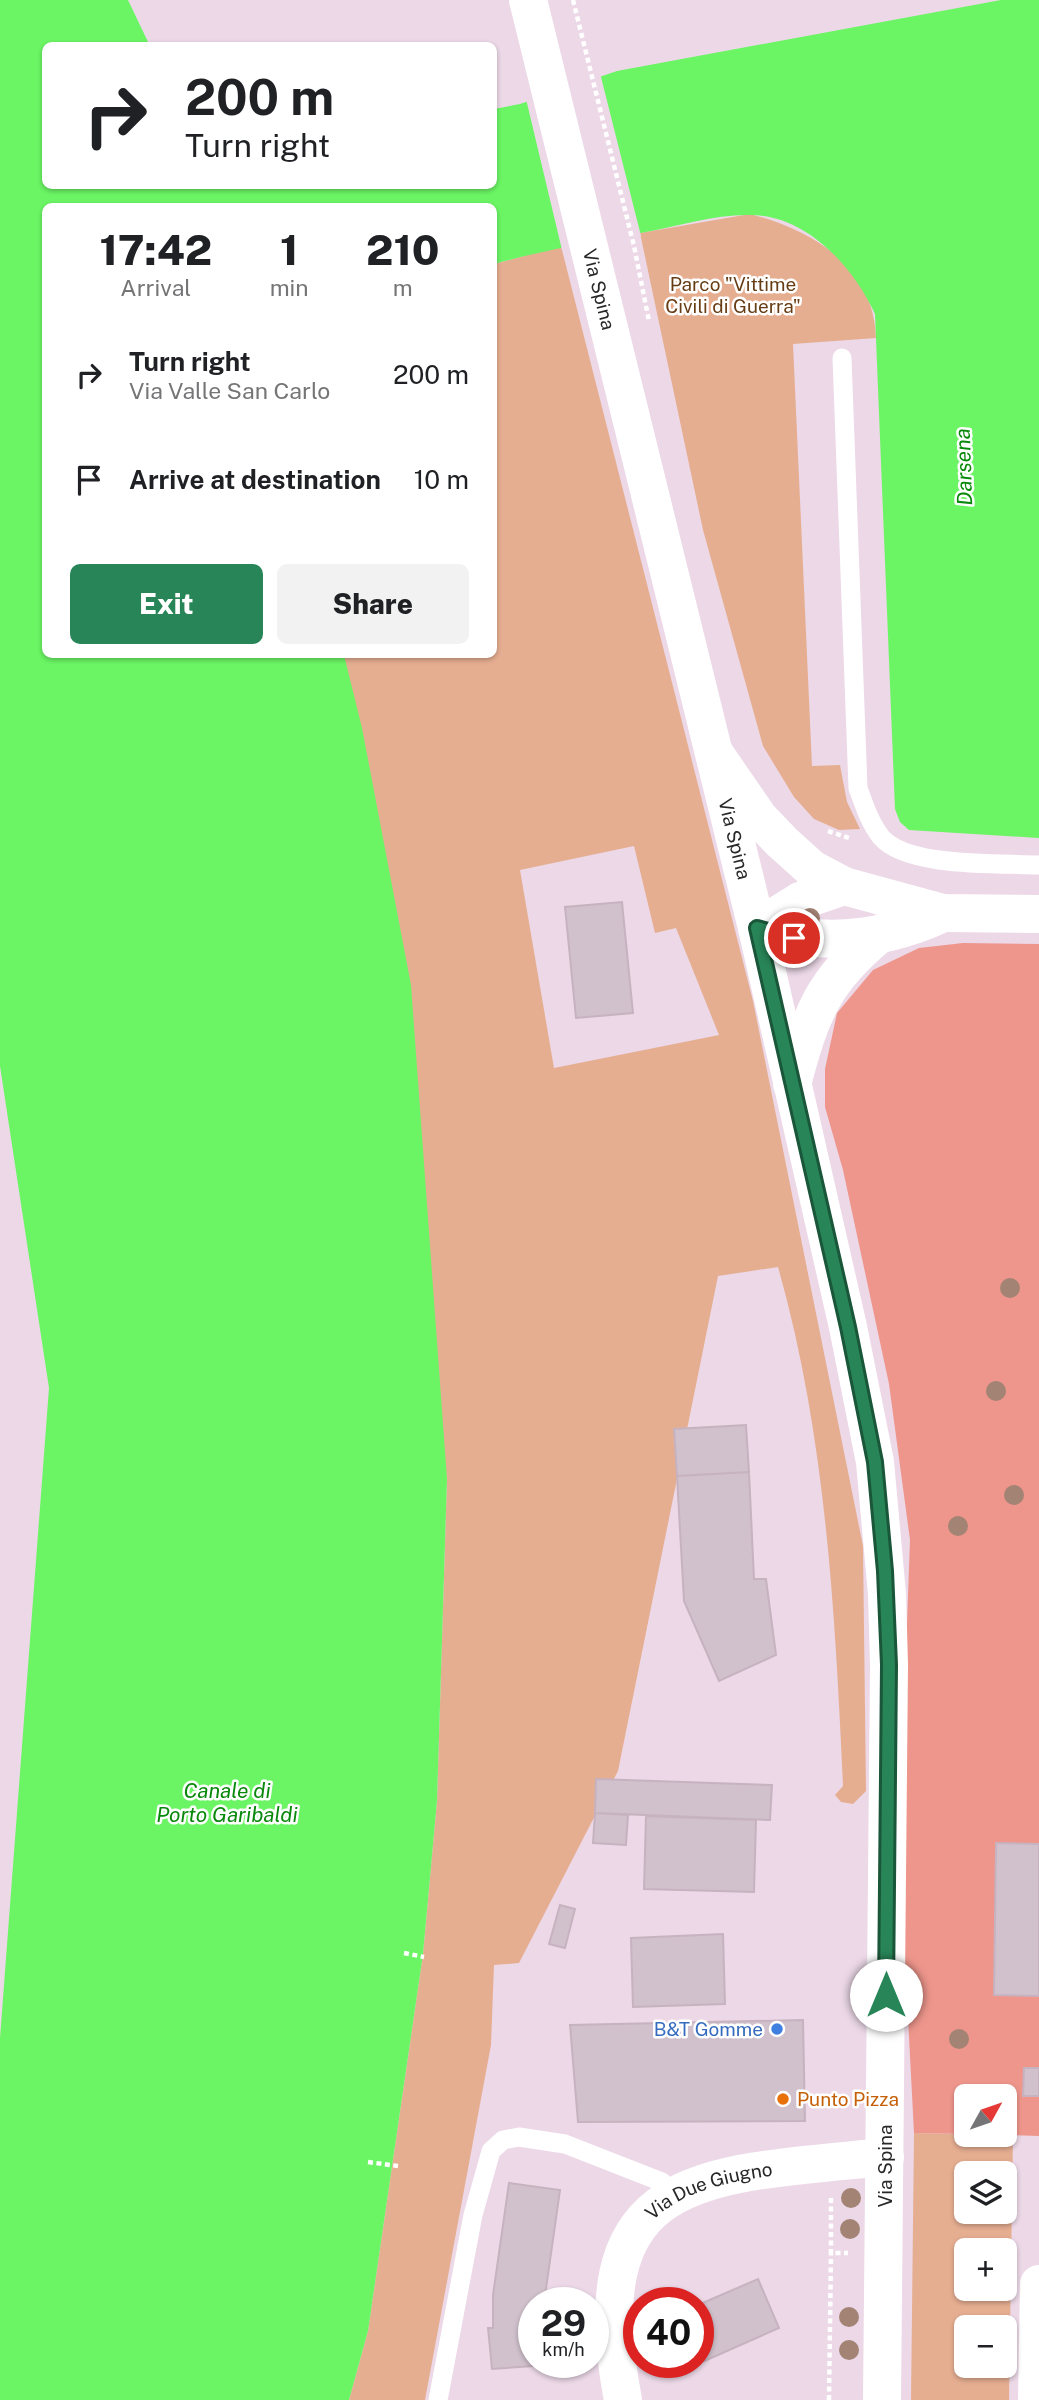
<!DOCTYPE html>
<meta charset="utf-8">
<style>
:root{--surface:#fff;--page:#f2f2f2;--text:#202124;--muted:#757577;--accent:#288558}
body{margin:0;font-family:"Public Sans",sans-serif;background:var(--page);color:var(--text);height:100vh;display:flex;flex-direction:column;font-size:26px;white-space:nowrap}
*{box-sizing:border-box;margin:0}
p{font-size:23px;color:var(--muted)}
.icon{flex:none;width:38px;height:38px;fill:none;stroke:currentColor;stroke-width:2;stroke-linecap:round;stroke-linejoin:round}
.map{position:relative;flex:1;overflow:hidden}
.sheet{position:absolute;left:42px;top:203px;width:455px;height:455px;display:flex;flex-direction:column;background:var(--surface);border-radius:10px;box-shadow:0 2px 5px #0004}
.sheet>*{flex:none}
.banner{position:absolute;left:42px;top:42px;width:455px;height:147px;border-radius:10px;box-shadow:0 2px 5px #0004;background:#fff;color:var(--text);overflow:hidden}
.needle{width:46px;rotate:50deg}
.controls{position:absolute;left:954px;top:2084px;display:grid;gap:14px}
.controls a{display:grid;place-items:center;width:63px;height:63px;border-radius:10px;background:var(--surface);box-shadow:0 2px 5px #0004;font-size:35px}
.speed{position:absolute;left:518px;top:2287px;display:flex;gap:14px;font-size:35px;font-weight:700;text-align:center}
.speed>*{display:grid;place-content:center;width:91px;height:91px;border-radius:50%;background:var(--surface);box-shadow:0 2px 5px #0004;line-height:1}
.speed small{font-size:18px;font-weight:400}
.speed .limit{border:10px solid #d22;background:#fff;color:#111}
.pin{position:absolute;display:grid;place-items:center;width:60px;height:60px;color:#fff;margin:-30px;border:4px solid #fff;border-radius:50%;box-shadow:0 2px 7px #0007}
.me{position:absolute;width:77px;margin:-38px;rotate:0deg;stroke-linejoin:round;filter:drop-shadow(0 0 5px #0008)}
.turn{display:flex;align-items:center;gap:24px;height:147px;padding:0 28px;font-size:32px}
.turn .icon{width:91px;height:91px;stroke-width:2.5}
.turn b{display:block;font-size:49px;line-height:60px}
.eta{display:flex;justify-content:space-evenly;align-items:center;height:119px;text-align:center}
.eta b{font-size:42px;font-weight:800;line-height:49px}
.action{display:flex;gap:14px;margin-top:auto;padding:14px 28px}
.action a{flex:1;height:80px;border-radius:10px;background:var(--accent);color:#fff;font-size:28px;font-weight:800;line-height:80px;text-align:center}
.action a+a{background:var(--page);color:var(--text)}
ul{padding:0;list-style:none}
li{display:flex;align-items:center;gap:21px;height:105px;padding:0 28px}
li div{flex:1}
li b{display:block;font-size:26px}
li em{font-style:normal}
.map>svg:first-child{display:block}
</style>
<div class="map">
<svg width="1039" height="2400" viewBox="0 0 1039 2400">
<rect width="100%" height="100%" fill="#ecd8e7"/>
<path fill="#e6ae91" fill-rule="evenodd" d="M750,214c62,16 124,52 126,124l-83,6 19,422 28,-1 7,37 13,27 -21,1 -25,-11 -20,-22 -31,-51 -60,-216 -63,-297z
M561,246l192,755 110,545 3,245 -13,13 -12,-2 -6,-7 8,-9c-8,-174 -17,-350 -65,-519l-60,9 -100,495 -99,192 -25,2 -3,80 -66,355h-76l19,-69 55,-377 14,-153 10,-322 -108,-824 155,-1v-390zM634,846l21,87 21,-5 43,107 -165,33 -34,-198z
M914,2133l99,2 -4,265h-98zM966,2174h38v38h-38zM966,2250h38v39h-38zM966,2328h38v38h-38z"/>
<path fill="#ee968c" d="M963,943l76,1v1192l-34,-1 -1,-39h-38v38l-52,-1 -15,-289 11,-304 -21,-156 -46,-214 -18,-63v-38l12,-56 36,-43 46,-22z"/>
<path fill="#6bf564" d="M0,0h128l20,42 7,3 -109,1v140h448v-77l26,-5 97,-33 384,-71h38v838l-130,-8 -9,-8 -5,-13 -20,-495c-22,-48 -70,-101 -128,-99 -34,0 -68,11 -101,17 -51,9 -102,18 -152,32v-58h-448v448l298,1 18,73 49,257 36,494 -10,322 -14,153 -55,377 -19,69h-349v-362l49,-650 -49,-322z"/>
<path fill="#ecd8e7" d="M600,73l41,163 -79,14 -36,-151z"/>
<path fill="#d0c1cc" stroke="#c7b2c0" stroke-width="2" d="M622,902l11,111 -57,5 -11,-111z
M746,1425l3,47 -72,4 -3,-47z
M749,1472l5,107h12l10,76 -57,26 -35,-80 -7,-125z
M596,1779l176,6 -2,35 -175,-7z
M595,1813l33,2 -2,30 -33,-2z
M646,1816l110,4 -2,72 -110,-3z
M996,1843l43,1v152l-45,-1z
M560,1905l15,4 -10,39 -16,-4z
M723,1934l2,70 -92,3 -2,-69z
M803,2020l2,101 -227,1 -8,-97z
M1024,2068h15v28h-16z
M509,2183l51,7 -16,113h-10v59h14v3l-56,4 -4,-41h5v-33z
M758,2279l21,49 -86,38 -1,-4h6v-57z"/>
<g fill="none" stroke-linecap="round" stroke-linejoin="round">
<path stroke="#fff" stroke-width="4.5" stroke-dasharray="5 3.5" stroke-linecap="butt" d="M573,0l61,246 15,75
M828,831l21,7
M404,1953l20,4
M368,2162l30,4
M831,2198v55h17
M829,2400l2,-147"/>
<path stroke="#fff" stroke-width="19" d="M842,358l16,430c6,17 12,35 23,49 26,31 119,26 158,28
M438,2400l35,-185 18,-64 12,-11 16,-3 46,7 97,38 9,14"/>
<g stroke="#fff" stroke-width="38">
<path d="M715,754l44,64 23,24 30,27 32,17 99,27 96,1"/>
<path d="M757,928c64,18 125,14 186,-15"/>
<path d="M757,928l43,-27 44,-15"/>
<path d="M792,1084c19,-71 31,-104 89,-151"/>
<path id="s1" d="M623,2400c-44,-230 79,-225 262,-243"/>
<path d="M1037,2400l2,-116"/>
</g>
<path stroke="#fff" stroke-width="38" id="s2" d="M528,0l229,928 91,399 27,135 12,132 2,71 -7,735"/>
</g>
<g fill="#a38374">
<circle cx="810" cy="918" r="10"/>
<circle cx="1010" cy="1288" r="10"/>
<circle cx="996" cy="1391" r="10"/>
<circle cx="1014" cy="1495" r="10"/>
<circle cx="958" cy="1526" r="10"/>
<circle cx="959" cy="2039" r="10"/>
<circle cx="851" cy="2198" r="10"/>
<circle cx="850" cy="2229" r="10"/>
<circle cx="849" cy="2317" r="10"/>
<circle cx="849" cy="2350" r="10"/>
</g>
<g fill="none" stroke-linecap="round" stroke-linejoin="round">
<defs>
<path id="route" d="M794,938l-37,-10 91,399 27,135 10,109 4,94 -3,330"/>
</defs>
<use href="#route" stroke="#1a5639" stroke-width="18"/>
<use href="#route" stroke="#288558" stroke-width="12"/>
</g>
<circle fill="#3f7fe0" stroke="#fff" stroke-width="2.5" cx="777" cy="2029" r="7"/>
<circle fill="#e8710a" stroke="#fff" stroke-width="2.5" cx="783" cy="2099" r="7"/>
<g text-anchor="middle" stroke-width="5" stroke-linejoin="round" paint-order="stroke">
<g font-size="19" fill="#673d15" stroke="#fff">
<text x="733" y="291">Parco "Vittime<tspan x="733" dy="22">Civili di Guerra"</tspan></text>
</g>
<g font-size="19" fill="#282828" stroke="#fff">
<text dy="7" stroke="none"><textPath href="#s2" startOffset="298">Via Spina</textPath></text>
<text dy="7" stroke="none"><textPath href="#s2" startOffset="864">Via Spina</textPath></text>
<text transform="translate(885 2166) rotate(-90)" y="7">Via Spina</text>
<text dy="7" stroke="none"><textPath href="#s1" startOffset="261">Via Due Giugno</textPath></text>
</g>
<g font-size="19" fill="#366cbe" stroke="#fff" text-anchor="end">
<text x="763" y="2036">B&amp;T Gomme</text>
</g>
<g font-size="19" fill="#c56008" stroke="#fff" text-anchor="start">
<text x="797" y="2106">Punto Pizza</text>
</g>
<g font-size="21" font-style="italic" fill="#08890b" stroke="#fff">
<text transform="translate(964 467) rotate(-92)" y="7">Darsena</text>
<text x="227" y="1798">Canale di<tspan x="227" dy="24">Porto Garibaldi</tspan></text>
</g>
</g>
</svg>
<div class="controls">
<a><svg class="needle" viewBox="-14 -14 28 28"><path d="M0-13l5 13h-10z" fill="#e53935"/><path d="M0 13l5-13h-10z" fill="#757577"/></svg></a>
<a><svg class="icon" aria-label="layers" viewBox="0 0 24 24"><path d="M12 4l9 5-9 5-9-5zM3 14l9 5 9-5"/></svg></a>
<a>+</a>
<a>−</a>
</div>
<div class="speed"><div>29<small>km/h</small></div><div class="limit">40</div></div>
<div class="pin" style="left:794px;top:938px;background:#d93025"><svg class="icon" aria-label="arrive" viewBox="0 0 24 24"><path d="M6 21V4h12l-3 4 3 4H6"/></svg></div>
<svg class="me" style="left:886px;top:1995px" viewBox="-20 -20 40 40"><circle r="19" fill="#fff"/><path d="M0-13L10 11 0 6-10 11z" fill="#288558"/></svg>
<div class="banner">
<div class="turn"><svg class="icon" aria-label="right" viewBox="0 0 24 24"><path d="M7 20v-9h11M14 6l5 5-5 5"/></svg><div><b>200 m</b>Turn right</div></div>
</div>
<section class="sheet">
<div class="eta">
<div><b>17:42</b><p>Arrival</p></div>
<div><b>1</b><p>min</p></div>
<div><b>210</b><p>m</p></div>
</div>
<ul>
<li><svg class="icon" aria-label="right" viewBox="0 0 24 24"><path d="M7 20v-9h11M14 6l5 5-5 5"/></svg><div><b>Turn right</b><p>Via Valle San Carlo</p></div><em>200 m</em></li>
<li><svg class="icon" aria-label="arrive" viewBox="0 0 24 24"><path d="M6 21V4h12l-3 4 3 4H6"/></svg><div><b>Arrive at destination</b></div><em>10 m</em></li>
</ul>
<div class="action"><a>Exit</a><a>Share</a></div>
</section>
</div>
